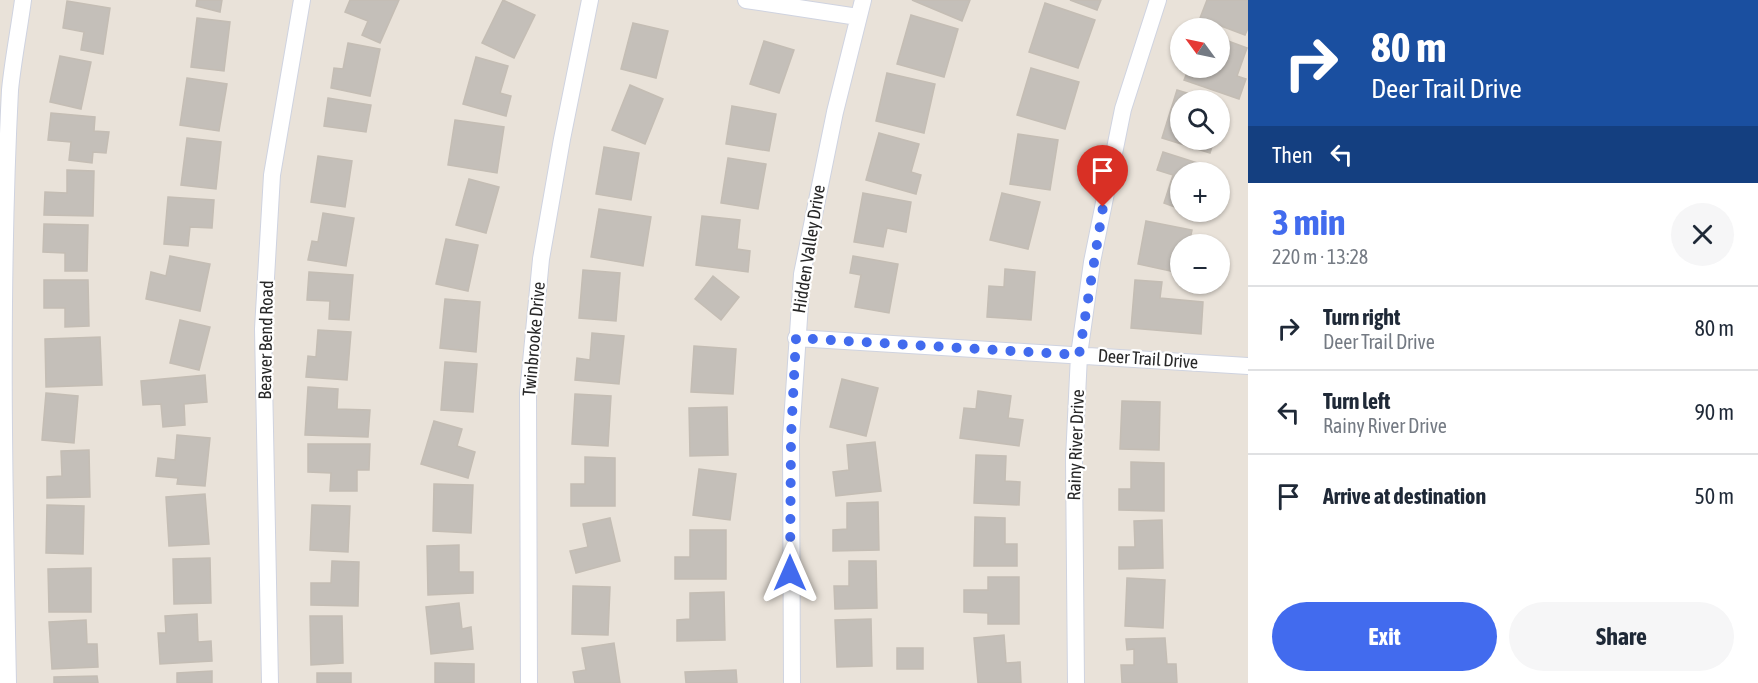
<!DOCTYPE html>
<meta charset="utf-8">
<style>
:root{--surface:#fff;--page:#f6f6f7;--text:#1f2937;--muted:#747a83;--line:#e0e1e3;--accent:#426bee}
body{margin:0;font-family:"Asap Condensed",sans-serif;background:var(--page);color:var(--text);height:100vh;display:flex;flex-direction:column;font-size:22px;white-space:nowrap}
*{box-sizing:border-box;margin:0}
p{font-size:20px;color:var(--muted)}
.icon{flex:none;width:33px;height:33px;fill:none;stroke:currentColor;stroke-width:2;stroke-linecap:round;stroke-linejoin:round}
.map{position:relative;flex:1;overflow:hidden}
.side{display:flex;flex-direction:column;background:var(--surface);width:510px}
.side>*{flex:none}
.banner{background:#1a4fa0;color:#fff;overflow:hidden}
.needle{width:39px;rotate:303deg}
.fabs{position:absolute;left:1170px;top:18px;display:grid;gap:12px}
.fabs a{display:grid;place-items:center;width:60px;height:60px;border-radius:50%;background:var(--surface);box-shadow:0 2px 4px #0004;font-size:30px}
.pin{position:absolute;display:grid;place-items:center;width:51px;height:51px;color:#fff;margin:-62px -26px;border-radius:50% 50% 50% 0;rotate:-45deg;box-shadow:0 0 6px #0007}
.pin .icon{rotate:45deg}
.me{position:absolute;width:66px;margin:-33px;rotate:0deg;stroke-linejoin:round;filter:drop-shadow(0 0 4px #0008)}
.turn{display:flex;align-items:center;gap:21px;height:126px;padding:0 24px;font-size:27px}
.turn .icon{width:78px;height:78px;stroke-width:2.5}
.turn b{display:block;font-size:42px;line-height:51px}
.then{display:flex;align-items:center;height:57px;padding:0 24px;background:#0003;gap:12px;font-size:22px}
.round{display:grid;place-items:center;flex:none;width:63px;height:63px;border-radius:32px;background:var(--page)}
.summary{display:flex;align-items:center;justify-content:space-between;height:102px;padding:0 24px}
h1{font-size:36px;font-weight:700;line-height:45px;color:var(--accent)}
.action{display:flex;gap:12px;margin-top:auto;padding:12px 24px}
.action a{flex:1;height:69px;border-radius:36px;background:var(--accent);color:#fff;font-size:24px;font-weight:700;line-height:69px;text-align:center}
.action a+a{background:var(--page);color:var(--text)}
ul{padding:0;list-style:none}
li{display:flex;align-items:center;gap:18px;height:84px;padding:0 24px;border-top:2px solid var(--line)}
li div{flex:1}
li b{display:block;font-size:22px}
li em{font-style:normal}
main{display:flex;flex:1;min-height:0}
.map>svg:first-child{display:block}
</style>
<main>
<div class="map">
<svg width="1248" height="683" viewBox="0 0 1248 683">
<rect width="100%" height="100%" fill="#e9e2d9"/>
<path fill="#c4bfb9" stroke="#c4bdb4" stroke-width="1.5" d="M197,0h25l-2,12 -24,-6z
M350,0h49l-19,43 -18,-8 6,-14 -23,-9z
M503,0l32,15 -21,43 -32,-15z
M912,0h58l-8,21z
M1070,0h31l-4,10z
M1207,0h41v28l-3,7 -45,-17z
M67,1l43,7 -7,46 -22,-4 3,-18 -21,-4z
M1045,3l50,17 -17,48 -49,-16z
M911,15l47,14 -14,48 -47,-13z
M197,18l33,4 -6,49 -33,-4z
M633,23l35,8 -12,47 -35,-9z
M1220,38l27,10 -10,28 9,3 -7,20 -55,-19 5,-12h31z
M764,41l30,9 -15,43 -29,-9z
M348,43l32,6 -10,47 -39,-8 3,-20 9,1z
M60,56l31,6 -10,47 -31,-7z
M476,57l32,9 -8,27 11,3 -5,20 -43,-12z
M1031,68l48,14 -14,47 -48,-14z
M887,73l48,11 -11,49 -48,-12z
M187,78l40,6 -8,47 -39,-6z
M630,85l33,14 -18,45 -33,-14z
M1177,90l33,10h-30v40h34l-4,13 -48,-15z
M328,98l43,7 -5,27 -42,-6z
M732,106l44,8 -7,37 -43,-7z
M51,113l44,4 -1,14 15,1 -3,21 -13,-1 -1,11 -23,-3 2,-18 -23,-2z
M455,120l49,7 -7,46 -49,-8z
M879,133l40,11 -8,28 10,3 -5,19 -50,-14z
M1018,134l40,6 -8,50 -40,-6z
M187,138l34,4 -5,47 -35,-4z
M604,147l35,6 -8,47 -35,-6z
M1163,152l47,15 -2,5h-28v37l-16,-6 9,-28 -16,-5z
M318,156l34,5 -7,46 -34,-5z
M728,158l38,6 -8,45 -37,-6z
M67,170l27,1 -1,45 -49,-1 1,-23 22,1z
M469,179l30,8 -13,46 -30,-8z
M863,193l48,9 -5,30 -19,-4 -4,19 -29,-5z
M1002,193l38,9 -12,47 -38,-9z
M168,197l46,3 -2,28 -22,-1 -2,19 -24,-2z
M599,209l52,8 -8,49 -52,-9z
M323,213l31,5 -8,48 -38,-6 4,-19 6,1z
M702,216l38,4 -3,29 13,2 -2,21 -52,-7z
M1146,221l46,9 -3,14h-9v29l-42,-9z
M44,224l44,1 -1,46h-22v-18l-22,-1z
M446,239l32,6 -10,46 -32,-7z
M170,256l40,8 -10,47 -54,-12 5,-27 15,4z
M853,256l45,8 -9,49 -34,-6 6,-32 -11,-2z
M1005,269l30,3 -4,48 -44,-3 2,-31 15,1z
M583,270l37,3 -4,48 -37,-3z
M309,272l44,3 -4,45 -20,-1 1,-18 -23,-1z
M713,276l26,21 -18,23 -26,-21z
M44,280h44l1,46 -24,1v-19h-21z
M1135,280l27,2 -2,16 43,4 -2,32 -70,-6z
M445,299l35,3 -4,50 -36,-4z
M180,320l30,7 -11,43 -29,-7z
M318,330l33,2 -4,48 -41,-3 2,-21 8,1z
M592,333l32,3 -5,48 -44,-4 2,-22 13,2z
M100,337l2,48 -56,2 -1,-48z
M694,346l42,3 -3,45 -42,-2z
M445,362l32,2 -4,48 -32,-2z
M205,375l2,27 -23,2 1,21 -22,2 -2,-23 -18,1 -2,-24z
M842,379l36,9 -12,48 -36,-9z
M308,387l30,2 -1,20 33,1 -2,27 -63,-2z
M978,391l33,5 -3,22 15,2 -4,26 -59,-8 4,-30 12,1z
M46,393l32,3 -4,47 -32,-3z
M575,394l36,2 -3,50 -36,-2z
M1122,401l38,1 -1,48 -39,-1z
M727,407l1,48 -38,1 -1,-48z
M434,421l28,8 -5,17 18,6 -7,26 -47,-14z
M177,435l33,3 -5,48 -28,-2 1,-6 -22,-2 2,-18 17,2z
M875,442l6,49 -45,5 -3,-24 16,-2 -2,-25z
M308,444h62l-1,26h-12v21h-27l1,-18 -23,-1z
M89,450l1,47 -43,1v-21l15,-1 -1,-25z
M976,455l30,1 -1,25 15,1 -1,23 -45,-2z
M585,457l30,1v48h-44v-22h14z
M1131,462l33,1v48l-45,-1v-21h12z
M699,469l37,5 -6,46 -37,-5z
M434,484l39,1 -2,48 -38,-2z
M205,494l4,50 -40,2 -3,-49z
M878,502l1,48 -46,1v-21l14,-1v-26z
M47,505l37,1 -1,48 -37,-1z
M312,505l38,1 -2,46 -38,-2z
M975,517l30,1v26h12v22h-43z
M610,518l10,43 -44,12 -6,-22 18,-4 -5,-23z
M1162,520l1,48 -44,1v-22h16l-1,-26z
M690,530h36v49h-51v-22h15z
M459,545v27h14v21l-45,2 -1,-49z
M210,558l1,45 -37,1 -1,-45z
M332,561l27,1 -1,44 -47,-1v-22h20z
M849,561h27l1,47 -42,1 -1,-23h15z
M91,568v44h-42l-1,-43z
M988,577h31v47h-31v-11l-24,-1v-22h24z
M1127,578l38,2 -2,48 -38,-2z
M573,586l37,1 -2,48 -36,-1z
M724,592l1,48 -48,1v-21l13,-1v-26z
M459,603l3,26 9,-2 2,22 -42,5 -5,-47z
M197,614l1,28 13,-1 1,20 -52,3 -2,-31h8l-1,-17z
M310,616h32l1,47 -32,2z
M871,619l1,47 -35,1 -2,-47z
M86,620l1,24h10l1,23 -46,2 -3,-47z
M1004,635l2,28 14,-1 1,21h-43l-4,-45z
M1165,638l2,26h9l1,19h-55l-1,-18h13v-16l-7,1 -1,-11z
M614,643l6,40h-45l-2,-11 13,-2 -4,-22z
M897,648h26v21h-26z
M435,663l39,1v19h-39z
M736,670l1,13h-51l-1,-11z
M212,671v12h-35v-10z
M317,673h34v10h-34z
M97,676l1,7h-44v-6z"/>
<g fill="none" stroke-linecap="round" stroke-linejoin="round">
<defs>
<path id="minor" d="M746,0l112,17
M796,338l452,28
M8,683c-4,-197 -8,-397 2,-593 3,-30 9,-60 13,-90
M270,683l-7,-354 9,-154 30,-175
M529,683l-1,-290 13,-134 21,-120 28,-139
M792,683l-1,-246 11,-163 33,-162 28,-112
M1076,683l-2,-224 5,-104 13,-93 31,-153 35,-109"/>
</defs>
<use href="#minor" stroke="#cfd3e0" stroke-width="18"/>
<use href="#minor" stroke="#fff" stroke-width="16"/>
</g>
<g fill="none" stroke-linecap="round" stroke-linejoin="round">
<path stroke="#426bee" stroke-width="10" stroke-dasharray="0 18" d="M790,573l1,-136 5,-99 283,17 24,-148"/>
</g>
<g text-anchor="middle" stroke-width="4.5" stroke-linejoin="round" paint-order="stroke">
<g font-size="18" fill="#272727" stroke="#fff">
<text transform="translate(809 249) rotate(-81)" y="6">Hidden Valley Drive</text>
<text transform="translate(534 339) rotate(-85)" y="6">Twinbrooke Drive</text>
<text transform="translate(266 340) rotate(-89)" y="6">Beaver Bend Road</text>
<text transform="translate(1148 359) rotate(4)" y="6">Deer Trail Drive</text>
<text transform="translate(1076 445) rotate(-88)" y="6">Rainy River Drive</text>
</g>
</g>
</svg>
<div class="fabs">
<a><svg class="needle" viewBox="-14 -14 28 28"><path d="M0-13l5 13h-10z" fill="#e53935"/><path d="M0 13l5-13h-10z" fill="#747a83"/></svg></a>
<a><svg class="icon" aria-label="search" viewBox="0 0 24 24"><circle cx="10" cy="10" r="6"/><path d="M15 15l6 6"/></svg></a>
<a>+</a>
<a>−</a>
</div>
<div class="pin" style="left:1103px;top:207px;background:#d93025"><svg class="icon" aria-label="arrive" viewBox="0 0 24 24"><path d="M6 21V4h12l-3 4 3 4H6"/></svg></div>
<svg class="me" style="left:790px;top:573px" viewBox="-20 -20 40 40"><path d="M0-17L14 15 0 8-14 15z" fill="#426bee" stroke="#fff" stroke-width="4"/></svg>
</div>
<section class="side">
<div class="banner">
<div class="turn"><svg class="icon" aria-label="right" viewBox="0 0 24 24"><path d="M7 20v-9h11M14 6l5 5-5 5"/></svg><div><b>80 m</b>Deer Trail Drive</div></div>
<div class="then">Then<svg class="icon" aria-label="left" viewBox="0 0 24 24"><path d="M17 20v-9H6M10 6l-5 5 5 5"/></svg></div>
</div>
<div class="summary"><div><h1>3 min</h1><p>220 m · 13:28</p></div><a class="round"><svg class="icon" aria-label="close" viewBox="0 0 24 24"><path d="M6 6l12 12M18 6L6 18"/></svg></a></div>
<ul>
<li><svg class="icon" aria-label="right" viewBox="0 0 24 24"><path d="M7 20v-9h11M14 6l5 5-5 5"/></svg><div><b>Turn right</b><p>Deer Trail Drive</p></div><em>80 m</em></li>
<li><svg class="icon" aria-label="left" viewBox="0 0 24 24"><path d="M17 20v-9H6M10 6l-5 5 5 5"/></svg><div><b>Turn left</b><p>Rainy River Drive</p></div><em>90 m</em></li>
<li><svg class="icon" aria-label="arrive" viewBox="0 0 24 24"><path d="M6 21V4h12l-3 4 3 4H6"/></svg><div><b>Arrive at destination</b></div><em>50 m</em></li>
</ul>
<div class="action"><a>Exit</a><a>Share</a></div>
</section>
</main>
